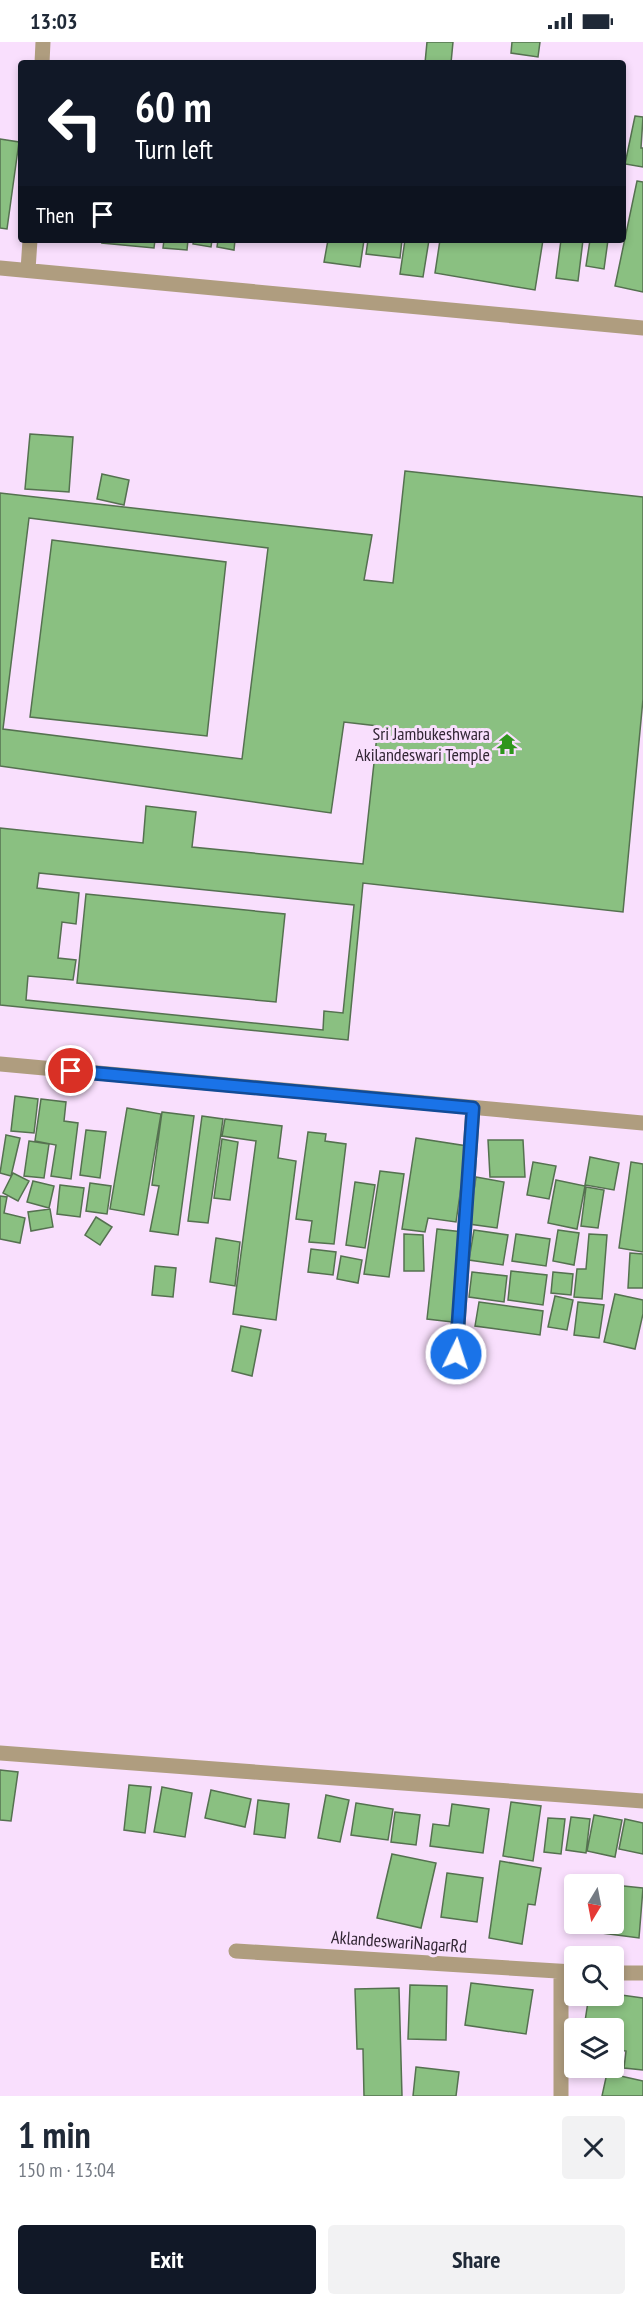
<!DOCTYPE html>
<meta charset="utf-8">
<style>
:root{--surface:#fff;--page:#f2f2f3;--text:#1f2937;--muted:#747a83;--accent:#111827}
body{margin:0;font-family:"PT Sans Narrow",sans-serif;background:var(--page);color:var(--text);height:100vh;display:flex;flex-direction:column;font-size:22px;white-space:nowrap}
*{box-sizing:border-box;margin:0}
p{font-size:20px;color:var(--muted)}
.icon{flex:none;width:33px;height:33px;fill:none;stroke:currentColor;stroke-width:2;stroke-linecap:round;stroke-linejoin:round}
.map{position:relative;height:2054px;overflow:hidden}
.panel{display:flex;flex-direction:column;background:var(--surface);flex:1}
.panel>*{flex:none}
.top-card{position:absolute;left:18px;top:18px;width:608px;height:183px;border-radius:6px;box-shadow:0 3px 9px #0003;background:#111827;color:#fff;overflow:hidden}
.needle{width:39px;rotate:190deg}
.controls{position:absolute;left:564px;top:1832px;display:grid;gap:12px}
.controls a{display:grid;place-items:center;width:60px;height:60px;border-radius:6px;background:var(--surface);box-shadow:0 3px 9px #0003;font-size:30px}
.pin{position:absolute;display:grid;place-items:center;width:51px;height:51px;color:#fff;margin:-26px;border:3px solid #fff;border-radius:50%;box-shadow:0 2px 6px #0007}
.me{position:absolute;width:66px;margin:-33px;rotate:4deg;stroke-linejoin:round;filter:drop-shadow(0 0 4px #0008)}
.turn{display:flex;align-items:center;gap:21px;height:126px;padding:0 18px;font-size:27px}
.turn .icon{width:78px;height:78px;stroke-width:2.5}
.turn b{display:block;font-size:42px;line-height:51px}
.then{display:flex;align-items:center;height:57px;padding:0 18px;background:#0003;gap:12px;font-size:22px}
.round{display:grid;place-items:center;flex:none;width:63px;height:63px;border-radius:6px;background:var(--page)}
.overview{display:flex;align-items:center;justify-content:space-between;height:102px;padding:0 18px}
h1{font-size:36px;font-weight:800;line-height:45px}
.button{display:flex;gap:12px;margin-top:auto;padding:12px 18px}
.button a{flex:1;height:69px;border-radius:6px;background:var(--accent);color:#fff;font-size:24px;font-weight:800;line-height:69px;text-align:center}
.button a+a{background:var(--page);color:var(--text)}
.status{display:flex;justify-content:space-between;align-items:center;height:42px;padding:0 30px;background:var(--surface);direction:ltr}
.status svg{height:16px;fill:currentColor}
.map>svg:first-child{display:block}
</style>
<div class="status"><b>13:03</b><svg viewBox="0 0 49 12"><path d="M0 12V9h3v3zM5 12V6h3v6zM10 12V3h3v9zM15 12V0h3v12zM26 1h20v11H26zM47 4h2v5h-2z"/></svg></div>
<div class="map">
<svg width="643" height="2054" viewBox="0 0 643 2054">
<rect width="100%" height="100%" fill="#f9dffd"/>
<path fill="#8ac081" stroke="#557150" stroke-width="1.5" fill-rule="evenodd" d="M427,0h26l-2,21h-26z
M512,0h28l-2,15 -27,-4z
M635,74l8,1 -2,31h2v19l-18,-3z
M0,97l19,3 -12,87 -7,-1z
M637,139l6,1v110l-28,-6z
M103,198h52l-1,8 -52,-5z
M164,198h24l-1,10 -24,-2z
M194,198h18l-1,7 -18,-3z
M218,198h17l-1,10 -17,-3z
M328,198h36l-4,27 -36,-5z
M368,198h34l-2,18 -34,-4z
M405,198h24l-6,37 -23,-3z
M440,198h103l-8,50 -100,-17z
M561,198h22l-5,41 -22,-3z
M590,198h18l-4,29 -18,-3z
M30,392l43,3 -4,55 -44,-3z
M405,429l238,26v202l-20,213 -260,-29 -15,157 -348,-35v-177l143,15 3,-37 50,6 -4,35 171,17 15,-138 -34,-4 -13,91 -331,-47v-273l372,42 -8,45 29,3zM29,476l239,30 -26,211 -239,-30zM39,831l315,32 -11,108 -19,-2 -1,19 -297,-30 2,-24 45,4 3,-20 -18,-2 4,-36 14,2 3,-31 -42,-5z
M102,432l27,6 -5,25 -27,-6z
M52,498l174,22 -19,174 -177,-19z
M86,852l199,20 -9,88 -199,-19z
M15,1054l23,3 -4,34 -23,-2z
M41,1057l25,3 -2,19 14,2 -7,56 -20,-3 5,-31 -21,-4z
M127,1066l34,6 -17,101 -34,-6z
M162,1070l32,4 -16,119 -28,-4 9,-45 -7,-1z
M202,1074l21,3 -15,104 -20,-2z
M225,1077l57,7 -4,32 18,3 -20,159 -43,-6 23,-173 -34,-5z
M86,1088l20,2 -6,46 -20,-3z
M308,1090l18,2 -1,7 21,3 -12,100 -25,-2 3,-21 -16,-2z
M6,1093l14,3 -9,38 -11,-3z
M416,1096l51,8 -11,76 -28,-4 -3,14 -23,-3z
M222,1097l16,3 -8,58 -16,-2z
M488,1098h35l2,37h-35z
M29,1099l20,3 -5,34 -20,-2z
M590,1115l29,6 -5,27 -29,-5z
M533,1120l23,4 -7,33 -22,-4z
M631,1120l12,2v88l-24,-4z
M380,1129l24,3 -15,103 -25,-3z
M13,1131l16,8 -11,20 -15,-8z
M476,1135l28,5 -7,46 -28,-4z
M556,1138l29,6 -8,43 -29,-6z
M33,1139l21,5 -5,22 -22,-6z
M355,1140l20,3 -10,63 -19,-3z
M90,1141l21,3 -4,28 -21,-3z
M60,1143l24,3 -4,29 -23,-3z
M586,1145l18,3 -6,38 -17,-2z
M0,1154l7,1 -3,16 21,5 -5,25 -20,-4z
M50,1167l3,18 -22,4 -3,-19z
M96,1175l16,10 -12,18 -15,-10z
M437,1187l26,3 -11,90 -25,-3z
M474,1188l34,5 -5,30 -34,-5z
M558,1188l21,3 -5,32 -21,-4z
M404,1192l19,1 1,36h-20z
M516,1192l34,5 -4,27 -34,-5z
M589,1192l18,1 -5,64 -28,-2 3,-28h9z
M216,1196l24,4 -5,44 -25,-4z
M311,1207l25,3 -3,23 -25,-3z
M630,1211l13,1v34h-15z
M341,1214l21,4 -4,23 -21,-4z
M155,1224l21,2 -3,29 -21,-2z
M511,1229l36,4 -4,30 -35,-5z
M472,1230l35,4 -3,26 -35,-5z
M553,1230l20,2 -2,21 -20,-2z
M615,1252l28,6v14l-8,35 -31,-7z
M555,1254l18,4 -6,30 -19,-3z
M479,1260l64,9 -3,24 -65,-9z
M578,1260l26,3 -5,33 -25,-3z
M241,1284l20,4 -9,46 -20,-5z
M0,1728l18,2 -7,49 -11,-1z
M129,1743l22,2 -6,46 -21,-3z
M162,1745l30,6 -7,44 -31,-5z
M211,1748l40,9 -6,28 -40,-9z
M326,1753l23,5 -9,42 -22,-4z
M258,1758l31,4 -4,34 -31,-4z
M511,1760l30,4 -8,55 -30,-5z
M356,1761l37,6 -5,31 -37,-5z
M452,1762l37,5 -6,44 -53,-7 3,-22 16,2z
M395,1770l25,3 -4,30 -25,-3z
M594,1773l28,5 -7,37 -28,-6z
M571,1775l19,2 -4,34 -20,-3z
M548,1776l17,1 -4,35 -17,-2z
M625,1777l18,4v31l-24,-5z
M392,1812l44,9 -15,65 -44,-10z
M500,1819l41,7 -6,37 -7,-1 -6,40 -33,-6z
M447,1831l36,5 -6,44 -36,-5z
M614,1843l29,3 -4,50 -37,-5 1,-10h11z
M471,1941l62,7 -7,44 -61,-9z
M410,1943l37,1 -1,54 -38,-1z
M399,1946l3,108h-38l-1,-47h-6l-2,-60z
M614,1952l29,4v72l-19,-2 2,-17 -12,-2v-21h-30l5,-33z
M416,2025l43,5 -3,24h-43z
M579,2025h27v4z
M607,2031l36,8v15h-41z"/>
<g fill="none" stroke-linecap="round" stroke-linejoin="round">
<path stroke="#af9d7f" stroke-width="15" d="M42,21l1,-21
M0,226l643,60
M28,228l2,-30
M0,1022l643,59
M456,1312l17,-246
M0,1711l643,48
M236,1909l338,21
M561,1930v124
M614,1931h29"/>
</g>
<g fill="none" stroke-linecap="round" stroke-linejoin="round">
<defs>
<path id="route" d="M71,1029l402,37 -17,246"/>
</defs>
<use href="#route" stroke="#114b97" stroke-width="15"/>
<use href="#route" stroke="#1a73e8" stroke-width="10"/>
</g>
<defs>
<symbol id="temple-bare" viewBox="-9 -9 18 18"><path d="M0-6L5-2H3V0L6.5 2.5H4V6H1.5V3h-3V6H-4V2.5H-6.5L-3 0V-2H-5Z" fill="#2f961c" stroke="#f9dffd" stroke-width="2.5" paint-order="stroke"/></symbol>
</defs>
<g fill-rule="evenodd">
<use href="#temple-bare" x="492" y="687" width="30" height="30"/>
</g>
<g text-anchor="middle" stroke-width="6" stroke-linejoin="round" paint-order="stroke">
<g font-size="18" fill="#322634" stroke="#f9dffd" text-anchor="end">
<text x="490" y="698">Sri Jambukeshwara<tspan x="490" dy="21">Akilandeswari Temple</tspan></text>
</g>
<g font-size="18" fill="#322634" stroke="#f9dffd">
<text transform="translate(399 1900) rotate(4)" y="6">AklandeswariNagarRd</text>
</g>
</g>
</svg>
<div class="controls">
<a><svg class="needle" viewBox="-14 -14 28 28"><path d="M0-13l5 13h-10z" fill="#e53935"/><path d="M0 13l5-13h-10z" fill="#747a83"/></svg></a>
<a><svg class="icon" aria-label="search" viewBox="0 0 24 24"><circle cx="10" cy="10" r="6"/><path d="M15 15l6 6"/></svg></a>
<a><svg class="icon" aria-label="layers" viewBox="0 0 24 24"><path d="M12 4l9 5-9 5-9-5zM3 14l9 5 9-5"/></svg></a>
</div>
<div class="pin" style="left:71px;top:1029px;background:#d93025"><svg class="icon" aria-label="arrive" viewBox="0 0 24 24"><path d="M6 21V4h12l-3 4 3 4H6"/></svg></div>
<svg class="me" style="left:456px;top:1312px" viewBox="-20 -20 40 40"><circle r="17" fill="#1a73e8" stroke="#fff" stroke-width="3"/><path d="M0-11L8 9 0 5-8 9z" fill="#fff"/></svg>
<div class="top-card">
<div class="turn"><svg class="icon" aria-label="left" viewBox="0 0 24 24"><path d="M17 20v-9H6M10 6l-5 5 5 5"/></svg><div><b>60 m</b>Turn left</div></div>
<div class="then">Then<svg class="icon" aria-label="arrive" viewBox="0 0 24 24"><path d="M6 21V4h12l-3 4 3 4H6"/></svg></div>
</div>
</div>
<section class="panel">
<div class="overview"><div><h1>1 min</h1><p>150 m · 13:04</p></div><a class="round"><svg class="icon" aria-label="close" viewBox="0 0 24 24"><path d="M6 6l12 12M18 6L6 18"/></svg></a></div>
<div class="button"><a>Exit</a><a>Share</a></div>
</section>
